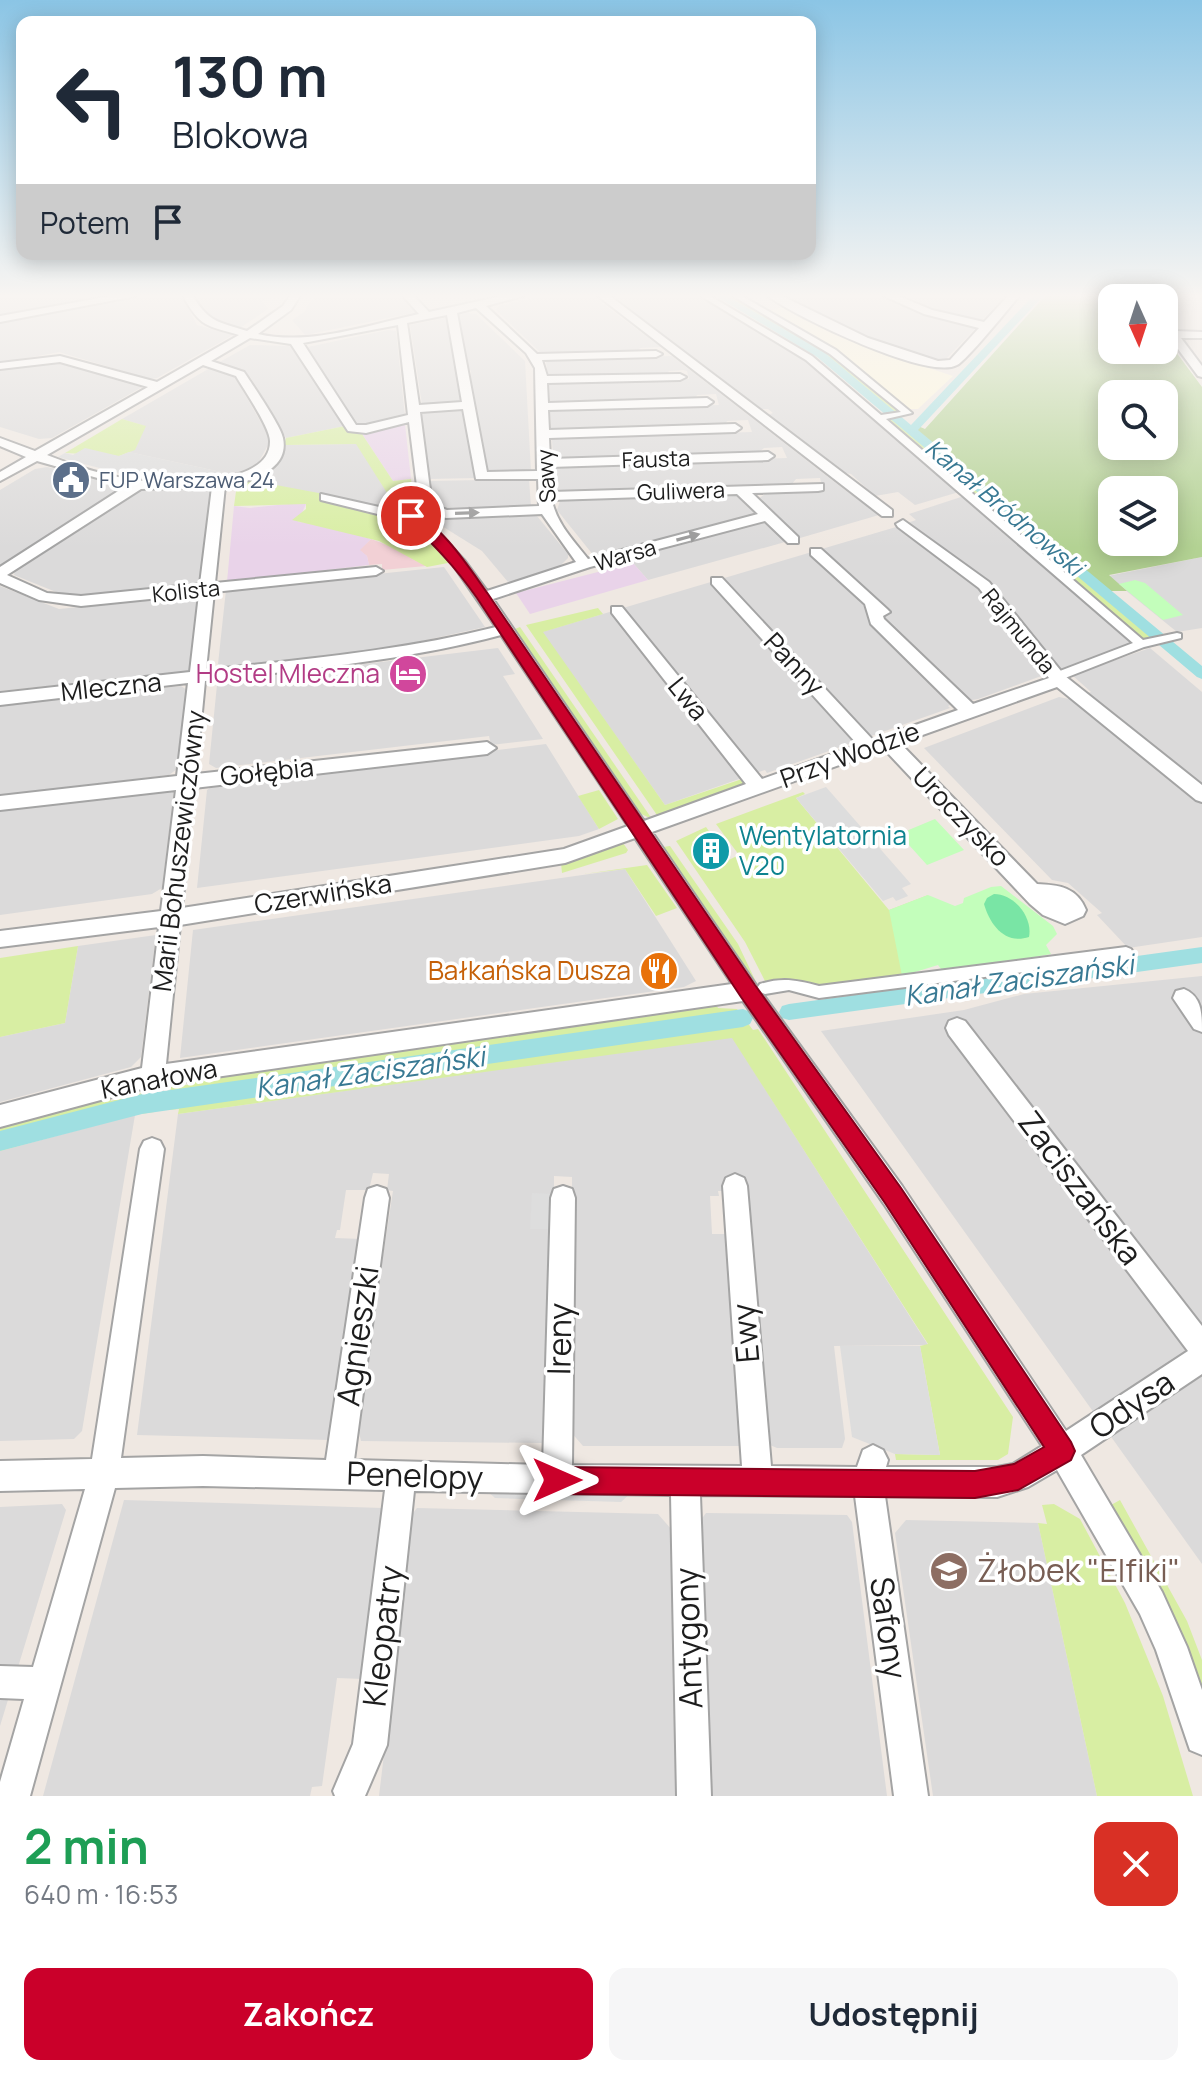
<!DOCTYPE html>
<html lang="pl">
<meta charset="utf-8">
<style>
:root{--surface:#fff;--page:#f6f6f7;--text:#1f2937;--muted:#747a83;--accent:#ca002a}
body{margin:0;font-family:Manrope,sans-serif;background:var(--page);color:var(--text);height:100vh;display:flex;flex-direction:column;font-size:30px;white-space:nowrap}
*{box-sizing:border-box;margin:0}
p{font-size:26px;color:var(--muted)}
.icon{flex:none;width:44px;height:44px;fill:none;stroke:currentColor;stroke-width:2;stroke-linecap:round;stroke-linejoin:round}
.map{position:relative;height:1796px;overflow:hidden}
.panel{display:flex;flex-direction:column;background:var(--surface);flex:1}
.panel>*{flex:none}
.hud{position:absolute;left:16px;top:16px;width:800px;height:244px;border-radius:16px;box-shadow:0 4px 20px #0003;background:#fff;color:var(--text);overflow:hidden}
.needle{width:52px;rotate:177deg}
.fabs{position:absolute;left:1098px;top:284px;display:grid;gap:16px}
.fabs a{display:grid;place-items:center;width:80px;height:80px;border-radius:16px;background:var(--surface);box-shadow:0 4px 20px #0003;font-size:40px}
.pin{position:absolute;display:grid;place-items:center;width:68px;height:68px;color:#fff;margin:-34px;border:4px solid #fff;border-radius:50%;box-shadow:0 2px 8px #0007}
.me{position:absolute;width:88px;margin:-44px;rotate:90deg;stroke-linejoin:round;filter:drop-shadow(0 0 6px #0008)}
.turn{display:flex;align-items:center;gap:28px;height:168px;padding:0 24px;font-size:36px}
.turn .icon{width:104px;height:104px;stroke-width:2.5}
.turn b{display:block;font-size:56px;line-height:68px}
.then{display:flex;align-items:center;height:76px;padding:0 24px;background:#0003;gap:16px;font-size:30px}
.round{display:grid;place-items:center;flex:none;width:84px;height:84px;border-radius:16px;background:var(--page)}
.headline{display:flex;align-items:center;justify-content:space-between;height:136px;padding:0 24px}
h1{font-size:48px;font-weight:700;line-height:60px;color:#1e9e55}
.primary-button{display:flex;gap:16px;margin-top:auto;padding:16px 24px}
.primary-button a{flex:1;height:92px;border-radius:16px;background:var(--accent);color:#fff;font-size:32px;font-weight:700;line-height:92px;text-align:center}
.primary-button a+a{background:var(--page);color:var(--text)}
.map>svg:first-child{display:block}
</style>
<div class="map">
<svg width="1202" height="1796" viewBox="0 0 1202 1796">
<rect width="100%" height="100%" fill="#efe8e2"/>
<path fill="#dbdada" d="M0,296h114l-114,20z
M144,296h38l15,29 36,10 -76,43 -7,1 -91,-27 -59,11v-42z
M195,296h89v1l-22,3 6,9 -28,19 -26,-8z
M314,296h88l15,16 -112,23 -13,-15 12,-8z
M545,296h47l69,51 -21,1 -3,4 -94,3 -47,-45 3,-4z
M610,296h87l20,11 87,52 155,133 -44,13 -17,-13 -23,4 -24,-22 -6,-1 -77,-58 5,-2 -5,-4h-8z
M783,296h223l-25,25 -11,4 6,3 -31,32 -12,1 -56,-19z
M467,313l9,1 49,47 6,111h-44l-17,-87 1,-14 -3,-3 -10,-53z
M450,317l13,83 -41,5 -12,-80z
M388,330l8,1 9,85 -40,9 -11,-2 -42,-61 -4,-15z
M250,345l41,1 54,80 -59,12 -35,-60 -8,-8 -25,-7z
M672,356l173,134 34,25 -79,23 -42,-39 10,-7 55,-2 -3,-12 -24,1 -4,5 -236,7 -3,-22 4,-3 230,-8 -5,-11 -18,1 -6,5 -205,5 -1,-19 4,-1 196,-6 -4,-12 -21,1 -2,4 -174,5 -1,-19 6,-2 163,-4 -3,-11 -19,1 -3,5 -144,3 -1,-18 3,-1 137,-5 -2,-8 -4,-1 -14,1 -4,4 -117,2 -2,-16 6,-2z
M49,362l16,1 79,23 -92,52 -13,1 -39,-12v-58z
M210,368l24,7 37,65 -13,23 -10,9 -13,3 -106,-23 6,-3 10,-23 -23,-7z
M458,408l6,2 12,68 -48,1 -7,-64 6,-4z
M357,444l42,67 -139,-29 -1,-4 20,-16 5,-17z
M47,467l81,18 -128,81v-76l35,-21z
M529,479l2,28 -83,3 -17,-7 -3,-22z
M207,487l5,4 -11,89 -7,4 -128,12 -52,-21 1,-4 126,-81z
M728,493l13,3 16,15 -2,3 -155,42h-6l-37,-46 4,-12z
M964,496l171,146 -157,57 -23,4 -7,3 2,2 -183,65 -2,-3 -100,35 -123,-173 354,-105 20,-7 -7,-6z
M537,516l31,38v4l-11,11 -49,13 -26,-31 -45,-28 1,-6z
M763,521l22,21 -137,38 -15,-17 -15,4 -4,-5z
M1202,557v71l-25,4 -69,-56z
M444,567l41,60 -95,21 -166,20 -6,-4 8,-74z
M0,586l59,23 140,-14 -10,76 -189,20z
M498,648l17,26 -12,2 40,63 -52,6 -2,-9 -273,32 -7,-4 8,-79 6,-4z
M1150,648l52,44v245l-74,11 -31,-33 5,-2 -34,-30 -16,-3 -128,-132 135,-51 10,2 22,-7 -19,-17z
M181,686l6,4 -10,79 -8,6 -169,20v-89z
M546,744l53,85 -20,7 -382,52 10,-98 7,-5z
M174,790l-12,98 -10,6 -152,21v-104z
M625,869l71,112 -12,6 -504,71 13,-128z
M156,935l-15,122 -10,10 -131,35v-65l65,-14 13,-77z
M1202,976v588l-381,-533 143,-21 60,-16z
M732,1037l196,308 -94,1 11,93 -3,9h-65l-7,-3 -4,-17 -18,-231 -5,-1 -1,-16 -19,-1 1,12h-6l1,5h-9l2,38h16l13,212h-158l-13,-15 6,-237 -4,-1v-16l-18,-1v18l-24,35h22l-10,214 -181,-2 -4,-17 36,-233 -6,-1 2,-16 -16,-1 -4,17h-23l-6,40h-3l-2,8 27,1 -33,201 -192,-5 41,-321z
M135,1115l-53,316 -8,8 -74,2v-290z
M124,1500l259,8 -20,171 -26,-1 -15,108 -10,1 -2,9h-267z
M62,1504l4,6 -66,216v-219z
M417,1508l241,6 14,16 5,266h-298l34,-283z
M706,1513l141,2 5,7 35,274h-179l-8,-275z
M906,1520l132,3 59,273h-164l-38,-263z"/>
<path fill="#f2d0d5" d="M371,539l27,10 28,17 -44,4v-6l-13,1 -2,-9 -8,-6z"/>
<path fill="#e9d3e9" d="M405,424l6,55 -18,2 -31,-47z
M297,503l9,1 -8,18 17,1 56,16 -11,11 7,6 2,9 -142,17 7,-76 16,2z
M633,563l15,17 -118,34 -14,-21z"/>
<path fill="#fff8db" d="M783,307l79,39 91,30 -35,33h-12l-140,-97z"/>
<path fill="#d8eea3" d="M725,296h8l91,52 79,64 -8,1 -74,-61z
M891,418l262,220 -12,2 -258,-221z
M122,419l24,7 -11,24 -16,6 -54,-3z
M345,426l4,5h23l-10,3 31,47 18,-2 1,9 -7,3 2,11 -11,5 -40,-63 -72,1 2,-7z
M263,475l-4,3 1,4 64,12 -3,3 94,25 38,40 -26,5 -48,-26 -87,-21 14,-11v-5l-72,2 3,-22z
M598,608l5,6 -60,18 122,173 80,-27v8l-86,32 -133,-193z
M520,627l132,192 -13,-6 -124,-184z
M599,790l19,29 -19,10 -21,-33z
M803,792l2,2 -9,4 93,112 39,-15 -26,81 -89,12 -23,-8 -25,1 -20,-39 -69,-101 30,-14 5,7 -19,8 20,26 27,-13 -23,-31z
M623,843l5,7 -2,3 -64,20 -1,-10z
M670,846l68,98 19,40 -94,-137z
M647,865l30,43 -21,8 -31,-47 -41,5z
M78,946l-13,77 -65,14v-79z
M715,1003l3,5 19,1 16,21 5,-1 255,388 -5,37 -10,6h-102l-1,-6 45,1 -20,-109 8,-2 -196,-306 -554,76 1,-5 -10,1 2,-23 21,-3 1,-7z
M158,1089l-4,23 -27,4 -127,35v-27l109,-29 2,6z
M1120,1500l67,121 15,39v30l-54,-121 -37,-64z
M1054,1504l26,15 45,84 38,93 30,100h-96l-59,-273 9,1 -5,-19z"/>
<path fill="#b3d293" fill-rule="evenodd" d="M1045,296h94l-27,2v52h52v-14l38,51v170l-93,18 18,16h-16l-19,-13 -176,-148 2,-4 7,3zM1112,394h52v52h-52zM1112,490h52v52h-52z"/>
<path fill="#c3febb" d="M1135,580l10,3 38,32 -20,5 -44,-36z
M935,819l29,31 -37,15 -28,-31z
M1001,886l52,40 4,8 -11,11 5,9 -106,20 -7,-9 -36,11 -13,-66 39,-15 27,11 8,-3 1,-5 27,-11z"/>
<path fill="#79e5a5" d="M994,894c20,0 39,23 35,43 -24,8 -39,-12 -45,-33l3,-6z"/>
<path fill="#ddd" d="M85,448l34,8 10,-4 106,23 -15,4 -68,3 -94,-25 7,-4 8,2z
M826,787l85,97 -9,4 6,8 -12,5 -3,-4 -10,4 -87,-103z
M532,1193l22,1 -2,35h-22z
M840,1346h80l20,109 -45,-1 -43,-17z
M484,1488l150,2 -13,12 -126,-4z"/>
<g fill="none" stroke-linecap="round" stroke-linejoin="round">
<path fill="#9fdfe1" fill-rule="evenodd" d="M716,296h11l98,57 86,72 122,-129h10l-125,134 284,236v13l-5,-2 -380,-320z
M1202,947v16l-413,57 -7,-2 -3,-6 3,-6 7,-2z
M743,1009l7,3 3,6 -3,6 -7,3 -601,87 -142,37v-20l142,-37z"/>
<defs>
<path id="pedestrian" d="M701,296h9l102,60 69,59 20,-3 -71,-58 -97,-58h9l94,54 76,63 -26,6 257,221 34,-7 4,1v4l-37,9 -84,33h-8v-6l81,-31 -327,-283z
M1126,947l5,2 2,4 -2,4 -5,2 -307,39 -30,-8 -24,4 -5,-2 -3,-4 3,-4c22,-7 37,-4 59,2z"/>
<path id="minor" d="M111,296h25l-136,26v-6z
M183,296h10c16,27 26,26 54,35l36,-25 7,-10h10l-9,14 -33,24c52,12 110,-9 161,-20l-16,-18h11l15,16 73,-16h21l-37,10 51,48 119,-3 6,3 -6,3 -114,3 5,16 133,-2 6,3 -6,3 -133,3 1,20 159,-5 6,4 -6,4 -159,4 1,20 186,-6 6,4 -6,4 -186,6 1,21 218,-7 6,4 -6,4 -218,7 1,25 272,-8v6l-5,1 -66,2 46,44v6h-10l-23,-22 -175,46 -97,32 151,222 102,-37 -134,-171v-6h10l140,172 96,-34 -146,-161v-6h10l151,162 85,-30 -87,-86 -6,-20 -54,-49v-6h10l66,60 3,3 -7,4 1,3 89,85 76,-26 -70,-90 -81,-61 -2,-3 7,-4 86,62 76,94 137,109v17l-6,-2 -139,-113 -157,56 137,141c22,1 40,3 49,26l-3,6 -18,8 -22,-9 -13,-11 -146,-155 -232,83 104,153 146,201 164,245 122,-80 -239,-316 -3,-7 3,-7 8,-3 8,3 237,305v48l-121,81 81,137 25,55 15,43v65l-12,-5 -34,-100 -16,-36 -83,-144 -29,17 -31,10 -112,-1 43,300h-34l-39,-300 -155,-1 11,301h-34l-6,-301 -257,-4 -27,254 -22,51h-30l-2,-5 20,-47 32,-254 -182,-4 -88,2 -85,308h-30v-14l24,-83 -24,-1v-32l33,1 52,-178 -85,2v-30l92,-2 48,-310 4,-8 8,-3 8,3 4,8 -43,309 82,-2 123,4 39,-262 3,-9 9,-3 9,3 3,9 -35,262 189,5 8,-267 3,-9 9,-3 9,3 3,9 -3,267 170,1 -19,-280 3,-8 9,-4 9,4 3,8 24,280 86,1 6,-17 10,-5 10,5 5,10 -2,7h111l16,-3 29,-18 -158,-242 -141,-203 -590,85 -153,41v-22l142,-37 17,-141 -159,20v-16l161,-20 15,-121 -176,20v-14l177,-20 11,-93 -188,22v-12l190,-21 9,-78 -118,12 -42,-6 -39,-17v-16l126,-81 -89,-25 -37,20v-9l26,-15 -26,-11v-8l35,13 113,-64 -88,-25 -60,7v-6l60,-7 97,26 82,-47c-33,-10 -38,-7 -56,-39zM476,308l50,45 9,15 2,103 -50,1 -30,-159zM447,315l15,87 -43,3 -12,-82zM398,325l10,90 -42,10h-10l-53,-82zM250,338l41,6 57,87 18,2 43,-11 11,88 26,8 96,-4 34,48 -89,29 -23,-31 -40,-43 -103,-23v6l93,23 40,43 42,61c-95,24 -192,32 -290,43l8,-78 162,-17 7,-4 -7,-4 -161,16 10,-97c23,-4 65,-15 58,-48 -2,-12 -31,-54 -39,-66l-33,-11zM203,365l33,11c8,14 34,51 34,65 1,46 -102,43 -134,39 -31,-4 -61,-14 -89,-25zM463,409l13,70h62l1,27 -92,4 -15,-5 -12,-93zM212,487l-12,97 -119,12 -34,-3 -40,-18 134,-86zM737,494l21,20 -170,45c-14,-18 -32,-36 -36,-59zM501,635l127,191 -64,23 -382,59 12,-120 293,-34 9,-6 -9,-6 -291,32 9,-93c100,-12 199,-20 296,-46zM635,838l97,146 -566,80 14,-139 385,-62z
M598,296h12l282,214v6h-10z
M768,296h14l86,42 70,23 12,-1 29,-32 -55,-14 -40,-18h15l33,14 52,12 24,-26h11c-10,12 -52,64 -62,69 -29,16 -163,-49 -189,-69z
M1144,296h10l1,2h-10z
M1164,320l11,11 27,1v6h-21l21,28v11l-4,-1 -34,-46z
M1184,989c18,7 18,25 18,43l-8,-3 -21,-31 3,-7z"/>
</defs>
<use href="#pedestrian" stroke="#a4a4a4" stroke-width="4"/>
<use href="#minor" stroke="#a4a4a4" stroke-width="4"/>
<use href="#pedestrian" fill="#fff" fill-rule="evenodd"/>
<use href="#minor" fill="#fff" fill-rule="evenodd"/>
</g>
<defs><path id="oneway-solid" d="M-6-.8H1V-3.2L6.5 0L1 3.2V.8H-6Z" transform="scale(2)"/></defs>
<g fill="#999">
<use href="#oneway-solid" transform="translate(467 513) rotate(-2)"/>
<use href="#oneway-solid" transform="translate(688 537) rotate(-15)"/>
</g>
<linearGradient id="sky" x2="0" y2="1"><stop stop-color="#8bc5e5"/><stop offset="0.54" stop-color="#f8f5f2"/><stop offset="1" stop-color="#f8f5f2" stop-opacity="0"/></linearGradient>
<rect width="1202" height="548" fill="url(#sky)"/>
<path fill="#ca002a" stroke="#83001b" stroke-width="2" d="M411,512c30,11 59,57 77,82l267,391 146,203 170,254 4,9 -4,9 -53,30 -43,8 -418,-4 -9,-4 -4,-10 4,-9 9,-4 418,4 39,-7 30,-17 -159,-244 -144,-206 -264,-399c-23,-33 -44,-54 -73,-82z"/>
<defs>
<symbol id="civic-disc" viewBox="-11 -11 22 22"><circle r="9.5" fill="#5c6f8a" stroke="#fff"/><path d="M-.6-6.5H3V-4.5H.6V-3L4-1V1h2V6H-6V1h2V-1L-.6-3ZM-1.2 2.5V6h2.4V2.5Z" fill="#fff"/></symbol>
<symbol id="hotel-disc" viewBox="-11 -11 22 22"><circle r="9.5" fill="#d1479c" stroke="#fff"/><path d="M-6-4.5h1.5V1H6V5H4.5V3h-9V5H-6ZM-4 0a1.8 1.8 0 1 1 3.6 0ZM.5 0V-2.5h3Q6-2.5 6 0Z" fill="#fff"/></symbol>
<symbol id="building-disc" viewBox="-11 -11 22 22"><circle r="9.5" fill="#0f9aa8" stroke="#fff"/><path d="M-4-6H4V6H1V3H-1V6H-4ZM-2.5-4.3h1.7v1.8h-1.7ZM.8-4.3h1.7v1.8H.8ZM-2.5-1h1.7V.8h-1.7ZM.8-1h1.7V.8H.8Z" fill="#fff"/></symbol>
<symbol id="restaurant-disc" viewBox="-11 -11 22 22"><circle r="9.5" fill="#e8710a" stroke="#fff"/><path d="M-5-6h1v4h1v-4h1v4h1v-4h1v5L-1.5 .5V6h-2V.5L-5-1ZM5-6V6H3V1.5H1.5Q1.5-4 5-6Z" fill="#fff"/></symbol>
<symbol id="school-disc" viewBox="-11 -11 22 22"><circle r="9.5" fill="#8d6e63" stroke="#fff"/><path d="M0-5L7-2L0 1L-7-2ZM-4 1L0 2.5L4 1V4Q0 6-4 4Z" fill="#fff"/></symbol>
</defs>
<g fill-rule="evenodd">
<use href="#civic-disc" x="49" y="458" width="44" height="44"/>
<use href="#hotel-disc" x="386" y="652" width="44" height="44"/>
<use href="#building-disc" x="689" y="829" width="44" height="44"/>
<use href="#restaurant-disc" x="637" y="949" width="44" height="44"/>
<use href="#school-disc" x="927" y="1549" width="44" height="44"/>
</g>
<g text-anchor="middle" stroke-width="7" stroke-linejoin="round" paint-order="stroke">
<g font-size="22" fill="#1d1d1d" stroke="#fff">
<text transform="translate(656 459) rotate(-2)" y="8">Fausta</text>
<text transform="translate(546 476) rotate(-94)" y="8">Sawy</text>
<text transform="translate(681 491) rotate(-2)" y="8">Guliwera</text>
<text transform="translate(625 555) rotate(-16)" y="8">Warsa</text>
<text transform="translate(186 591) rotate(-6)" y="8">Kolista</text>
<text transform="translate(1019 631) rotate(51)" y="8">Rajmunda</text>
</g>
<g font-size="22" fill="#4e5e75" stroke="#fff" text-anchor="start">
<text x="99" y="488">FUP Warszawa 24</text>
</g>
<g font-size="24" font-style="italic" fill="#387993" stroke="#fff">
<text transform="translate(1004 508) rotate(40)" y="8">Kanał Bródnowski</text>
</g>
<g font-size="26" fill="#1d1d1d" stroke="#fff">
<text transform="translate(794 664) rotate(47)" y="9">Panny</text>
<text transform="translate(111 687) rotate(-6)" y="9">Mleczna</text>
<text transform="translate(688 699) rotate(51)" y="9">Lwa</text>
<text transform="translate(850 755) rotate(-20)" y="9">Przy Wodzie</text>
<text transform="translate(267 772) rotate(-6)" y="9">Gołębia</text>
<text transform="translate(961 817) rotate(46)" y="9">Uroczysko</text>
<text transform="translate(179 851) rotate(-83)" y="9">Marii Bohuszewiczówny</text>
<text transform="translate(323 894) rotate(-9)" y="9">Czerwińska</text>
<text transform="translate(159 1079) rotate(-11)" y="9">Kanałowa</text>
</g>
<g font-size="26" fill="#b23c85" stroke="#fff" text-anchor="end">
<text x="380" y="683">Hostel Mleczna</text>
</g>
<g font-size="26" fill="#0d838f" stroke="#fff" text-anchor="start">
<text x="739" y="845">Wentylatornia<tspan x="739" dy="30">V20</tspan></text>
</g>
<g font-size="26" fill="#c56008" stroke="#fff" text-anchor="end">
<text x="631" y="980">Bałkańska Dusza</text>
</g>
<g font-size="28" font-style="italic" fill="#387993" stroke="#fff">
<text transform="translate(1019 980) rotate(-8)" y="10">Kanał Zaciszański</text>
<text transform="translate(370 1072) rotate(-8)" y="10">Kanał Zaciszański</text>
</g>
<g font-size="32" fill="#1d1d1d" stroke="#fff">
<text transform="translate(1080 1188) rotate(53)" y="11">Zaciszańska</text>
<text transform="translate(746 1333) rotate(-95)" y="11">Ewy</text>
<text transform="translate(358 1336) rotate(-82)" y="11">Agnieszki</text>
<text transform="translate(560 1339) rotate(-89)" y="11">Ireny</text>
<text transform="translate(1132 1405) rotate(-34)" y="11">Odysa</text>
<text transform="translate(415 1476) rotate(2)" y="11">Penelopy</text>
<text transform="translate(888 1628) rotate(82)" y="11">Safony</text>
<text transform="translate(383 1636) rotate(-83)" y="11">Kleopatry</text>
<text transform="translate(689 1638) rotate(-92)" y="11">Antygony</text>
</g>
<g font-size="32" fill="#785e54" stroke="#fff" text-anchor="start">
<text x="977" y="1582">Żłobek "Elfiki"</text>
</g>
</g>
</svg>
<div class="fabs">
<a><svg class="needle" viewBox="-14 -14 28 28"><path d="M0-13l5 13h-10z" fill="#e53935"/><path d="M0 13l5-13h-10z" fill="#747a83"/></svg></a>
<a><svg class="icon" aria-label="search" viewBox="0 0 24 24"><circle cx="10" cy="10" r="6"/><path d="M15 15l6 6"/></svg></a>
<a><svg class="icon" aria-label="layers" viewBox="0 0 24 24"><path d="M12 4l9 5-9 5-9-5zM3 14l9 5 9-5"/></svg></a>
</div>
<div class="pin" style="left:411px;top:516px;background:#d93025"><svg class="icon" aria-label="arrive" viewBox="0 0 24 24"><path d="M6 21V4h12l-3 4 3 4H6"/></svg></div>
<svg class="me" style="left:557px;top:1480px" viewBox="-20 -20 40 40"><path d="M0-17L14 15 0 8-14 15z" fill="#ca002a" stroke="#fff" stroke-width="4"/></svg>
<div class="hud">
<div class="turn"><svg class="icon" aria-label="left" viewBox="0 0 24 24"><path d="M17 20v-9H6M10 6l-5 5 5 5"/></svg><div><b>130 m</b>Blokowa</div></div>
<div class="then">Potem<svg class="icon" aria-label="arrive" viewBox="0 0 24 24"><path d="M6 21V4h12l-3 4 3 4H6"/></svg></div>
</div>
</div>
<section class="panel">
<div class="headline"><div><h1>2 min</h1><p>640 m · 16:53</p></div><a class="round" style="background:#d93025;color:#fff"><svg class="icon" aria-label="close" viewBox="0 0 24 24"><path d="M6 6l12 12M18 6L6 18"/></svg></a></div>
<div class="primary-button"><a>Zakończ</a><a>Udostępnij</a></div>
</section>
